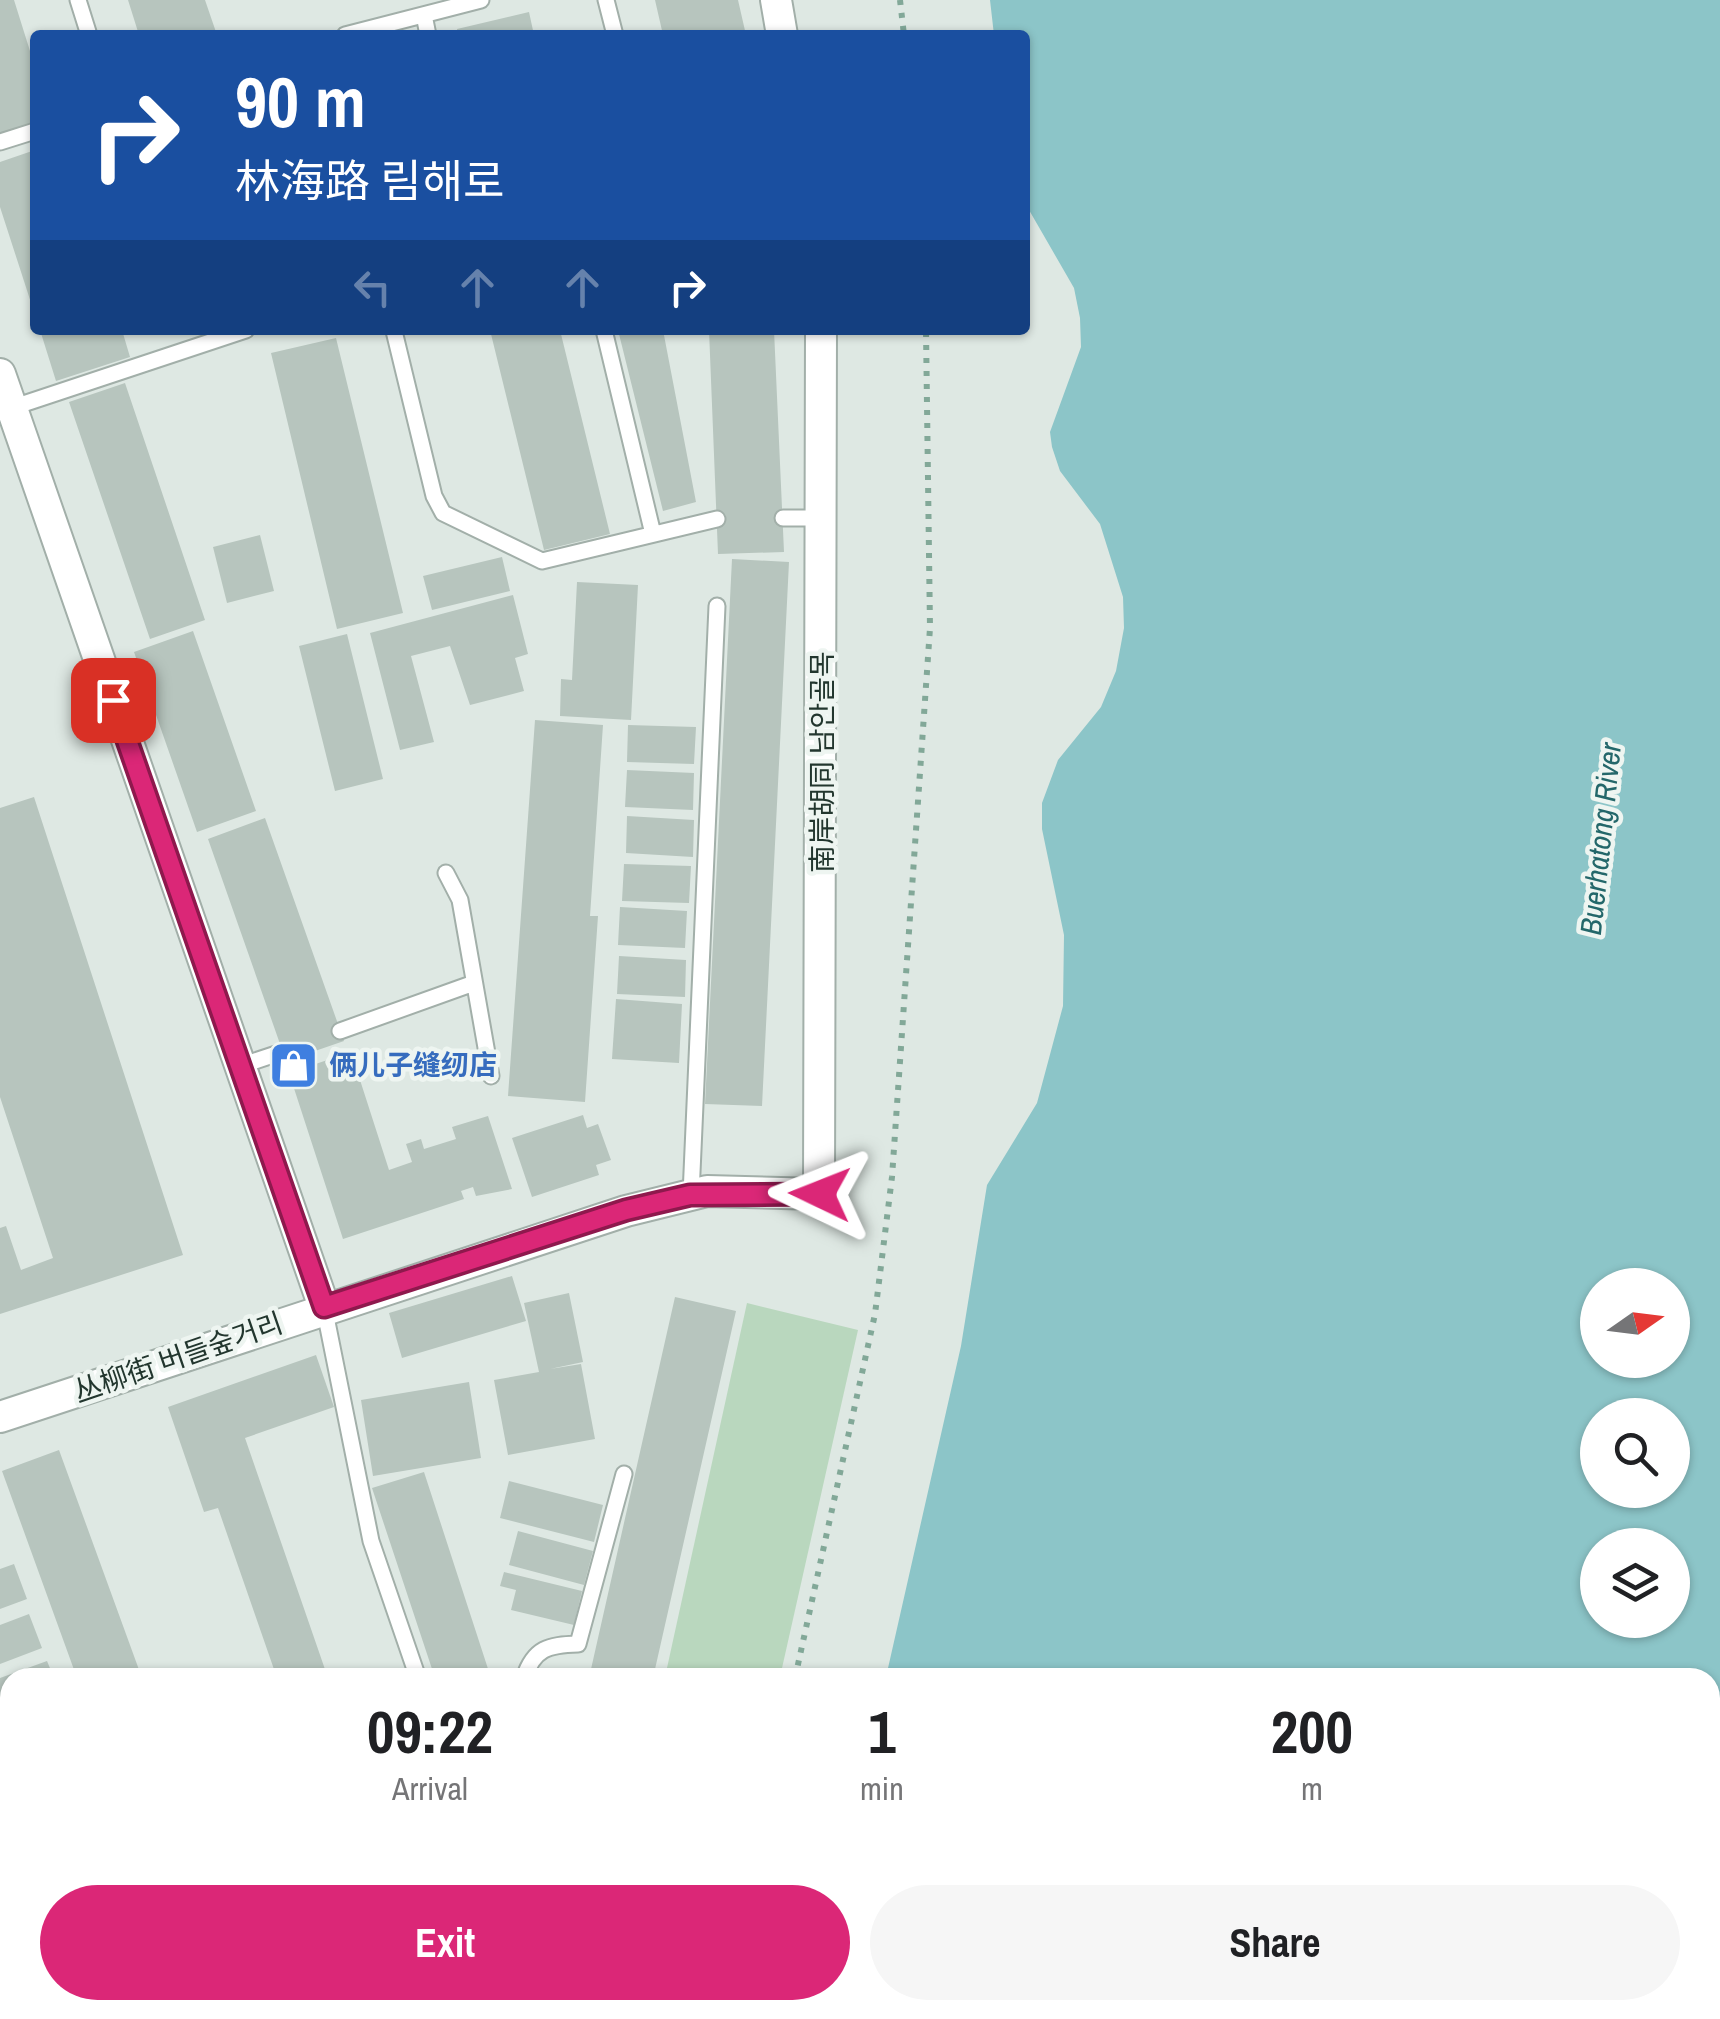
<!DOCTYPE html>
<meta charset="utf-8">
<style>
:root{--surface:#fff;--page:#f6f6f6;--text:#202124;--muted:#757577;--accent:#db2777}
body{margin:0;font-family:"Archivo Narrow","Noto Sans SC","Noto Sans KR",sans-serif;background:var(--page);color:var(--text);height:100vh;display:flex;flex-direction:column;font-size:38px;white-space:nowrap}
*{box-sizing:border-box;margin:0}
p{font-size:32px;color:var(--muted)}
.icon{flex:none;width:55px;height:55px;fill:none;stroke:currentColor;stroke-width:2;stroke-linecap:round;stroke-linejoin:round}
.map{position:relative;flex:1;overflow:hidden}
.drawer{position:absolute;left:0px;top:1668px;width:1720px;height:352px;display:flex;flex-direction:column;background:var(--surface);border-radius:30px 30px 0 0;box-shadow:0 2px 8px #0004}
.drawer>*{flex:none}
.guide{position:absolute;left:30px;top:30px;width:1000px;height:305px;border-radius:10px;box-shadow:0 2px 8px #0004;background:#1a4fa0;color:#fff;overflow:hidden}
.needle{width:65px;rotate:76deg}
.buttons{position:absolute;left:1580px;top:1268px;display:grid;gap:20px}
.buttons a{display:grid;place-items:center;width:110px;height:110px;border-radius:50%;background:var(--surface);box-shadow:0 2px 8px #0004;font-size:50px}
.pin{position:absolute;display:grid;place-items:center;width:85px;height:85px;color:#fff;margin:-42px;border-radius:20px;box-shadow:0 5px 15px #0006}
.me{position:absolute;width:110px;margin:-55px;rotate:272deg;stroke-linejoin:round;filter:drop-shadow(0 0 8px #0008)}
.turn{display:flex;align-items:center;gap:35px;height:210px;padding:0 40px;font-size:45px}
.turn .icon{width:130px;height:130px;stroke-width:2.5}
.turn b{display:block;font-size:70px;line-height:85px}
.lanes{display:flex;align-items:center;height:95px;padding:0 40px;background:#0003;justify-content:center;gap:50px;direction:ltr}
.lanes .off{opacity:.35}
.eta{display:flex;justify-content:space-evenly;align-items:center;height:170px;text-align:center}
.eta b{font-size:60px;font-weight:700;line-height:70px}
.button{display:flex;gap:20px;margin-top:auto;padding:20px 40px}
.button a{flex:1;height:115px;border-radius:60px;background:var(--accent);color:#fff;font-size:40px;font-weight:700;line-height:115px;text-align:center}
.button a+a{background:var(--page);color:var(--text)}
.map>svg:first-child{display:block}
</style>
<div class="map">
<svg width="1720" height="2019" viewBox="0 0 1720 2019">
<rect width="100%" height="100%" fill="#dee8e3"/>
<path fill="#b9d7be" d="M747,1303l111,27 -78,347h-115z"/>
<path fill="#8cc5c8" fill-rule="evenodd" d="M990,0h730v2019h-910l2,-9h898v-332l-824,-1 75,-331 26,-161 50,-82 26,-97 1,-71 -22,-106v-26l16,-43 43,-53 15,-36 8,-43 -1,-31 -23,-73 -40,-53 -8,-24 -2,-15 31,-85 -1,-29 -6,-30 -49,-85v-168h-31zM1598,1285h74v75h-74zM1598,1415h74v75h-74zM1598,1545h74v75h-74z"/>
<path fill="#b7c5be" d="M0,0h14l21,67v55l-35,11z
M128,0h77l12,35h-78z
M655,0h83l8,35h-83z
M529,12l5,23h-76l-1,-6z
M35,150v162h-1l-34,-105v-45z
M40,330h82l8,27 -74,24z
M490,330h70l50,204 -66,16z
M618,330h45l33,172 -33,9z
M709,330h65l10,222 -66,2z
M336,338l67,275 -66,16 -66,-276z
M125,383l80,237 -55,19 -81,-237z
M260,535l14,56 -47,12 -14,-56z
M502,557l8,34 -78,19 -9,-34z
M732,559l57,3 -27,544 -57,-2z
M577,582l61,3 -7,135 -71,-4 1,-37 11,1z
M513,595l15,59 -13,4 9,33 -54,14 -20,-59 -39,10 23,86 -34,8 -30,-117z
M193,631l63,180 -59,21 -63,-180z
M347,634l36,145 -48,12 -36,-145z
M535,720l68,5 -13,191h8l-13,186 -77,-6z
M628,725l68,2 -2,37 -67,-2z
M627,770l67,3 -1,37 -68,-3z
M34,797l149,458 -183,59v-86l6,-2 15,44 32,-12 -53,-161v-289z
M627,816l67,4 -1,37 -67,-4z
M265,818l79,223 -58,20 -78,-222z
M624,864l67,2 -2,37 -67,-2z
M620,907l67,4 -2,37 -67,-3z
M619,956l67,4 -1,37 -68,-3z
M616,999l66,5 -3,59 -67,-4z
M351,1052l38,118 23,-8 -6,-18 15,-5 3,10 32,-10 -4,-12 36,-11 24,73 -36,7 -3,-9 -12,4 3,8 -121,40 -54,-166z
M583,1115l4,13 11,-4 13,36 -15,5 3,10 -67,22 -20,-59z
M512,1276l14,45 -124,37 -13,-45z
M569,1293l14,69 -33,7 31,-5 14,75 -87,16 -14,-75 45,-8 -15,-69z
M675,1297l61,14 -83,367h-64z
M316,1355l18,52 -89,31 83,240h-51l-59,-170 -14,4 -36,-105z
M469,1382l12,76 -108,18 -12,-76z
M59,1450l83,228h-65l-75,-207z
M424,1472l67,206h-56l-63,-190z
M509,1481l94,24 -9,37 -94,-24z
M518,1531l75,20 -9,34 -75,-20z
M14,1564l13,35 -27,10v-40z
M504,1572l78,19 -8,34 -63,-15 5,-20 -16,-4z
M29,1614l13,34 -42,16v-39z
M47,1661l7,17h-44v36l-10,4v-40z
M10,1886v124h51l3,9h-64v-130z
M514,2010h64l-2,9h-43l-20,-5z"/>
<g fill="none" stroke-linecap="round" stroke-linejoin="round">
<defs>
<path id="lane" d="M78,0l11,35
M606,0l9,35
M424,15l4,20
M345,35l136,-35
M0,142l35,-11
M604,330l49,204
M394,331l40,165 9,17 99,48 175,-42
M11,408l235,-78
M783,518h40
M446,873l14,27 31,176
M340,1031l134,-48
M240,1066l42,-14
M691,1195l26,-589
M324,1307l47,234 47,137
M524,1678c10,-30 24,-33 54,-34l46,-170
M0,1876l10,-4"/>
<path id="street" d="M776,0l6,35
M0,374l324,933
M0,1417l626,-206 81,-20 112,3 2,-864"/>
</defs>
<use href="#lane" stroke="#a2afa9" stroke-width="19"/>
<use href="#street" stroke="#a2afa9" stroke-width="34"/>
<path stroke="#82a898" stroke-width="6" stroke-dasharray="5 8" stroke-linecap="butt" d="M900,0l4,35
M795,1678l80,-364 17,-137 38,-549 -4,-298
M719,2019l2,-9"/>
<use href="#lane" stroke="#fff" stroke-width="15"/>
<use href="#street" stroke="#fff" stroke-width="30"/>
</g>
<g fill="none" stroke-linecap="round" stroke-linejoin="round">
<defs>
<path id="route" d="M113,700l211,607 302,-97 64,-15 130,-1"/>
</defs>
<use href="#route" stroke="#8e194d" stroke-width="25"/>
<use href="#route" stroke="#db2777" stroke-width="18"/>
</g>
<defs>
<symbol id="shop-square" viewBox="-11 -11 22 22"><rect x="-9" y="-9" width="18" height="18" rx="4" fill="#3f7fe0" stroke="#eef5f1"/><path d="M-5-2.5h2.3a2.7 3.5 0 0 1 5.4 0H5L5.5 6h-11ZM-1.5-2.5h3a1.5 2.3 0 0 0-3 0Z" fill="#fff"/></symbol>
</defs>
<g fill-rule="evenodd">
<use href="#shop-square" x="266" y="1038" width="55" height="55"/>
</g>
<g text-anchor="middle" stroke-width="9" stroke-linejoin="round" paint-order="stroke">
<g font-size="28" fill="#22362e" stroke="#eef5f1">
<text transform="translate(822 762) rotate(-90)" y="10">南岸胡同 남안골목</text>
<text transform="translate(178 1357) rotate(-19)" y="10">丛柳街 버들숲거리</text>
</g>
<g font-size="28" font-weight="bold" fill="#366cbe" stroke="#eef5f1" text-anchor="start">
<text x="329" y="1075">俩儿子缝纫店</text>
</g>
<g font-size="30" font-style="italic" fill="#23676a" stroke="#eef5f1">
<text transform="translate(1601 839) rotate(-84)" y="10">Buerhatong River</text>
</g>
</g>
</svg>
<div class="buttons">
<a><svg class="needle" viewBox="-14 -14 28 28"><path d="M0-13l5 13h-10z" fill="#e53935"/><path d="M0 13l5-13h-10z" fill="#757577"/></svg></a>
<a><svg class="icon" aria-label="search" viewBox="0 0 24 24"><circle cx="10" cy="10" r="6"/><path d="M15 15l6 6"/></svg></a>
<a><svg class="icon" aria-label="layers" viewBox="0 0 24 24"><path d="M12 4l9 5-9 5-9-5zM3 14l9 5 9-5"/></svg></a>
</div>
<div class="pin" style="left:113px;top:700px;background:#d93025"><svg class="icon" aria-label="arrive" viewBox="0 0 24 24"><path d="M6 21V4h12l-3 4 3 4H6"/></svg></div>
<svg class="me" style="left:820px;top:1194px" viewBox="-20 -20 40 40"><path d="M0-17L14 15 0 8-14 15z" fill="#db2777" stroke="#fff" stroke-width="4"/></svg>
<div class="guide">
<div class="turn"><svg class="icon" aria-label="right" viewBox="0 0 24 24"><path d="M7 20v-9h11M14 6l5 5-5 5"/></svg><div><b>90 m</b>林海路 림해로</div></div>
<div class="lanes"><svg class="icon off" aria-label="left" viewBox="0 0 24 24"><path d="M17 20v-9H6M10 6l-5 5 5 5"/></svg><svg class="icon off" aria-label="ahead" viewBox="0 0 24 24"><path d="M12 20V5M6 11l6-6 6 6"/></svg><svg class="icon off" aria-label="ahead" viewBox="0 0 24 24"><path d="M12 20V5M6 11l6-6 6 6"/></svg><svg class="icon" aria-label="right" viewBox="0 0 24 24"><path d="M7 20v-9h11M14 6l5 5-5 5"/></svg></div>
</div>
<section class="drawer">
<div class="eta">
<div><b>09:22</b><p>Arrival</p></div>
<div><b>1</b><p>min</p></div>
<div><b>200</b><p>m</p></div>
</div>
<div class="button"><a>Exit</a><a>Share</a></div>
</section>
</div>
